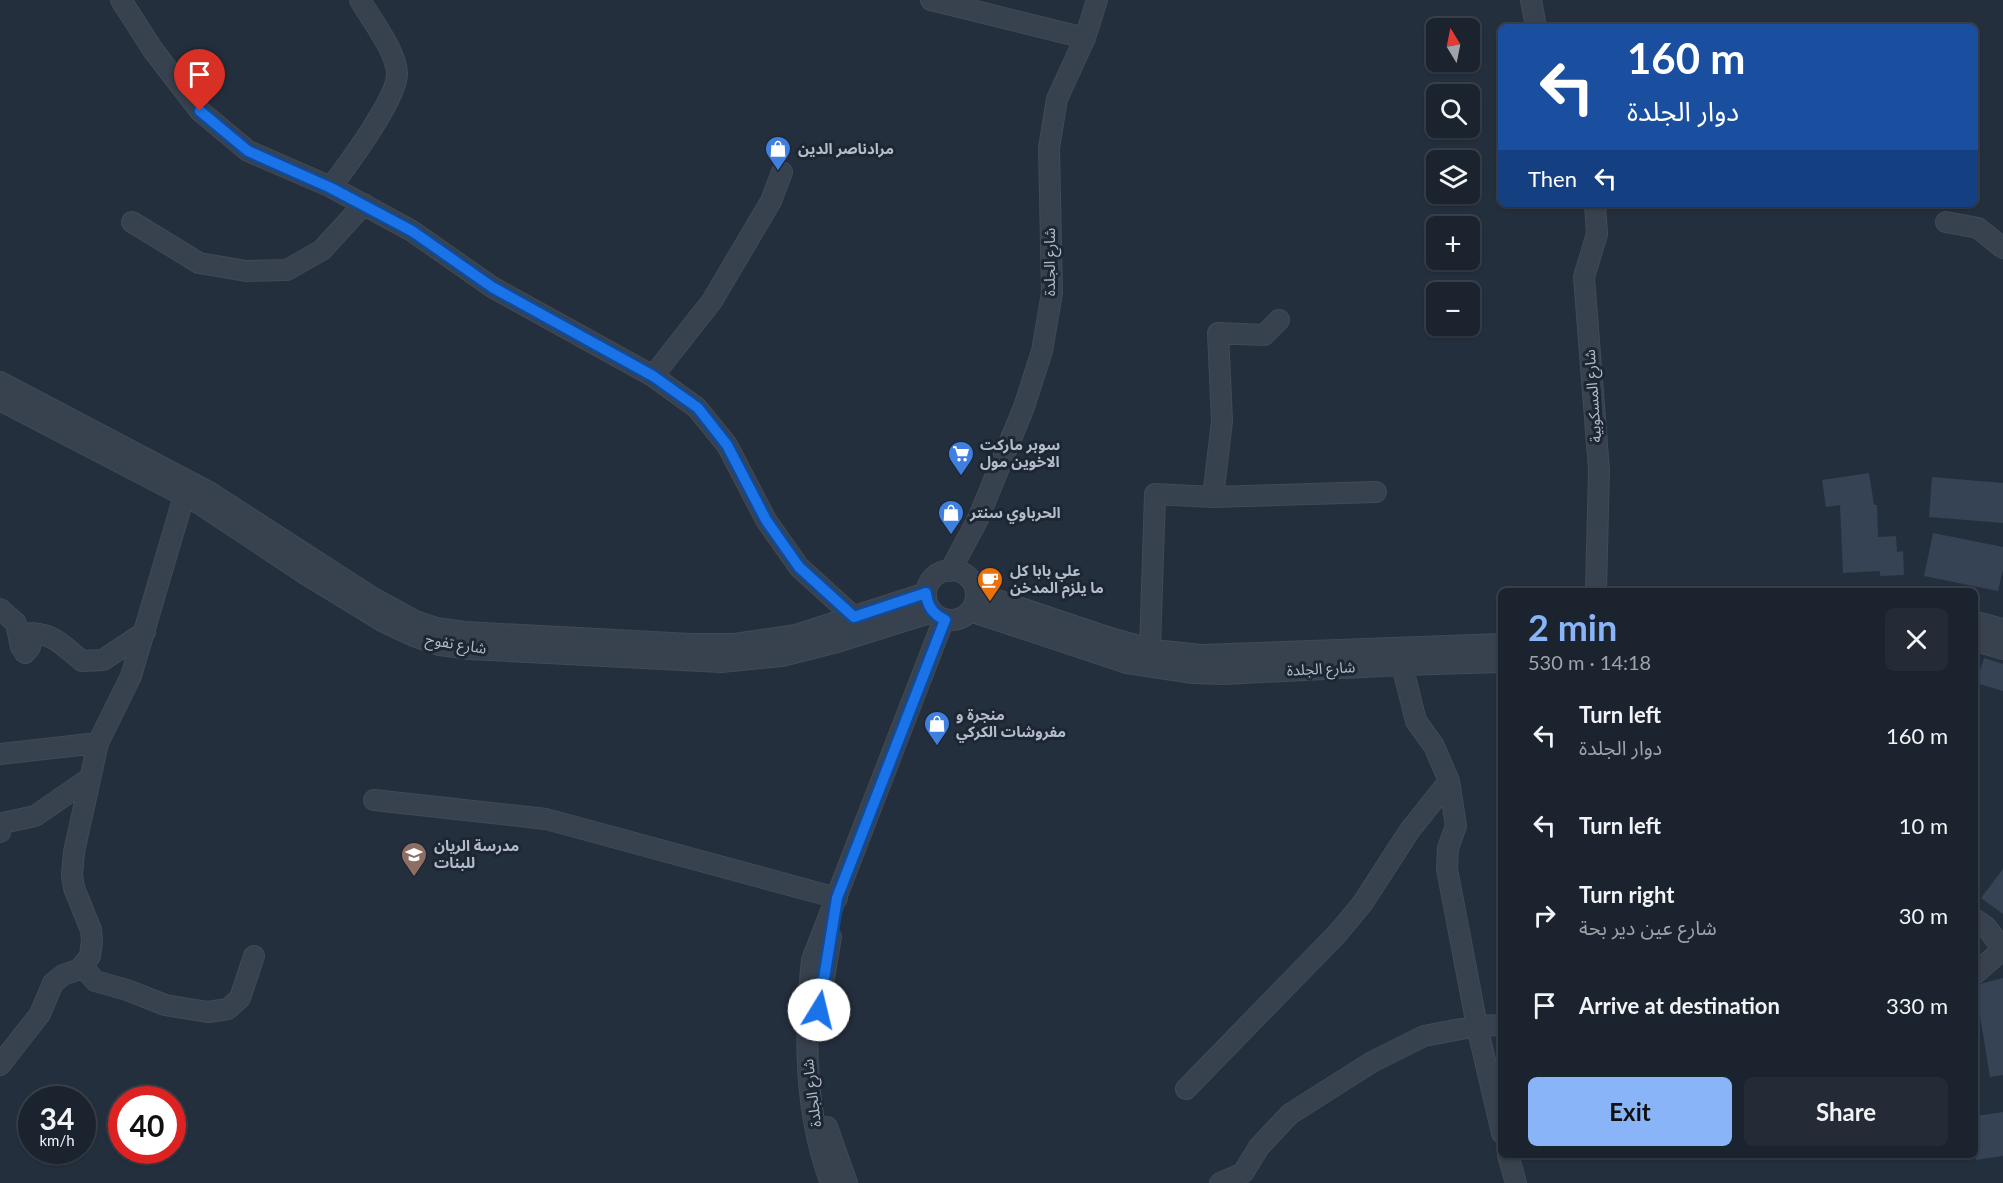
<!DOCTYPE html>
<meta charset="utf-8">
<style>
:root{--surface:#1b232e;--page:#242b36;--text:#f1f3f6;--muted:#a0a4aa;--line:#39404a;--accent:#8ab4f8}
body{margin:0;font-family:Lato,"Noto Sans Arabic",sans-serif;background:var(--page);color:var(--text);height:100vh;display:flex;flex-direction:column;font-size:22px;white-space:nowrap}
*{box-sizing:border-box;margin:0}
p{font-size:20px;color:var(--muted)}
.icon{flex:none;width:33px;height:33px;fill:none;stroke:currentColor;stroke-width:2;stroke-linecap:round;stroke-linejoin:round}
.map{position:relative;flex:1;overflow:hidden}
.sheet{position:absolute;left:1498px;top:588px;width:480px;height:570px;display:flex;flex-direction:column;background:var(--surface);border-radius:9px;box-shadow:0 2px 4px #0004,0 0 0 2px var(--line)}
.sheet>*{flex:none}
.guide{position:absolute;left:1498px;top:24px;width:480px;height:183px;border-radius:9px;box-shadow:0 2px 4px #0004,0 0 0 2px var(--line);background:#1a4fa0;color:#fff;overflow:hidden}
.needle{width:39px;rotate:350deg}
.controls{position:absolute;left:1426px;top:18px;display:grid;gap:12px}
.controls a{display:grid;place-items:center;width:54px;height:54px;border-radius:9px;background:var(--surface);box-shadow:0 2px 4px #0004,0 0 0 2px var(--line);font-size:30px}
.speed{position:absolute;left:18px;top:1086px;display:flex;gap:12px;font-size:30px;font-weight:700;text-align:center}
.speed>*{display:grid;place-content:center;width:78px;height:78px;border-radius:50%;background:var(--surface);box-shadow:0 2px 4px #0004,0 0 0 2px var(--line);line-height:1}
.speed small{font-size:15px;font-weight:400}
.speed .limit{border:9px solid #d22;background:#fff;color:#111}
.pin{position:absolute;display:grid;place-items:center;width:51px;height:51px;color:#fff;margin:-62px -26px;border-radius:50% 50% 50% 0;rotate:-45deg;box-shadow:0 0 6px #0007}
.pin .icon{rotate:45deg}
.me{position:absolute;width:66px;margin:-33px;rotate:9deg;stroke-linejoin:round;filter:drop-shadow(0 0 4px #0008)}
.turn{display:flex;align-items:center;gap:21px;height:126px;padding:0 30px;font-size:27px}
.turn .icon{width:78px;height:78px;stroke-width:2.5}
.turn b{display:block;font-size:42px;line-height:51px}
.then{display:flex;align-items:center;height:57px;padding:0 30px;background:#0003;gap:12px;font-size:22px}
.round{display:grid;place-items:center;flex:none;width:63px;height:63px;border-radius:9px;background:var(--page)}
.overview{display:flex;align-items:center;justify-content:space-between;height:102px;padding:0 30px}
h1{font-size:36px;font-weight:700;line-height:45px;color:var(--accent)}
.action{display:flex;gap:12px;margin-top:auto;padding:12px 30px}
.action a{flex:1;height:69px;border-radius:9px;background:var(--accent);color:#111;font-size:24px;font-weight:700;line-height:69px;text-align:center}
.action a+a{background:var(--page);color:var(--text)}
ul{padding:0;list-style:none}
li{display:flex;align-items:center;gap:18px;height:90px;padding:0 30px}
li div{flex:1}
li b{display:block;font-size:22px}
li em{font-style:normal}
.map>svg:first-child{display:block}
</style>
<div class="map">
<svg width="2003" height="1183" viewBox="0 0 2003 1183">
<rect width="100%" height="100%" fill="#242f3e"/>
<path fill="#364354" d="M1869,473l5,32h3l1,32 18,-1 1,16 6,-1 1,24 -24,1v-5l-37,2 -3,-68 -14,2 -4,-27z
M1932,477l71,6v40l-74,-6z
M1933,533l70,14v22l-5,22 -74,-15z
M1984,658l19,6v27l-27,-8z
M2003,869v45l-22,-16z
M2003,978v97l-13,2 -10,-61 -4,1v-32z
M2003,1112v44l-27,4v-44z"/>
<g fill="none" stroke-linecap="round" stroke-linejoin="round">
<defs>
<path id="minor" d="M121,0l32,50 47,61 48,40 83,36 81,44 80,56 161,89 44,32 30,37 39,75 33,47 55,50 7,17
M931,0l154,38
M1531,0l5,27
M331,187c15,-20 68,-91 66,-114 -1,-22 -26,-54 -37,-73
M1595,204l2,30 -13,43 15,193 -3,121
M132,222l67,41 47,8 41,-1 35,-20 42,-46
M1946,222l32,6 25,20
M653,376l59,-75 59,-100 11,-29
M0,382l209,110 164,106 42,23 21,7 28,4 226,12h45l61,-9 130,-42
M0,400l200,104 104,69 80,49 30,14 26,9 30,4 251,13 61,-6 55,-14 96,-30
M1213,497l9,-76 -4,-88 46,2 15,-15
M926 595a25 25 0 1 1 50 0a25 25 0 1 1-50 0Z
M950,571l28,-52 46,-112 18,-56 10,-58 -3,-145 8,-49 28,-61 12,-38
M976,593l128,43 49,14 48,5 301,-11
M0,609l16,14 5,24 4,6 5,-6 2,-14c25,2 32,14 50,28l21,-1 42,-28
M970,611l157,52 66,10 31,1 178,-9 100,-3
M1976,622l27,7
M1976,641l27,8
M1150,649l5,-155 58,3 163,-5
M1396,654l6,11 14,56 18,25 15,35 7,45 -8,22 -1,21 30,157 25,107
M0,754l98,-11
M374,800l172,19 291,79
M0,832l3,-9 32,-7 55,-38
M1976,920l10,7 17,22 -27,24
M83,966l12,15 32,9 38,15 43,7 20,-3 12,-11 14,-42
M820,1002l11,-65
M0,1065l40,-51 13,-31 10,-8 17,-6 10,-13 2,-15 -1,-11 -17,-42 -2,-13 2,-23 24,-109 33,-67 53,-180
M1186,1089l151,-155 25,-30 48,-74 39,-49
M827,1127l20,56
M1508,1155l8,28
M831,1183c-27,-71 -27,-148 -19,-223l132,-341
M1220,1183l23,-10 16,-26 31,-33 82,-52 52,-26 53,-10 25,-1"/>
</defs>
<use href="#minor" stroke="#414a57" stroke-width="22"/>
<use href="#minor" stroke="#38414e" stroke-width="20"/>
</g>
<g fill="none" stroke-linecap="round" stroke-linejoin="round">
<defs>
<path id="route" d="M200,111l48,40 83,37 81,43 80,56 161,89 45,32 29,37 39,75 33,47 55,50 72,-24c1,13 7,21 19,27l-108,278 -18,112"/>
</defs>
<use href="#route" stroke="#114b97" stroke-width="15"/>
<use href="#route" stroke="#1a73e8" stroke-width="10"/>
</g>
<defs>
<symbol id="shop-pin" viewBox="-11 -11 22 30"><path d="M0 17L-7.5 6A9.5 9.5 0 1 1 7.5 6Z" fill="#3f7fe0" stroke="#1d2633"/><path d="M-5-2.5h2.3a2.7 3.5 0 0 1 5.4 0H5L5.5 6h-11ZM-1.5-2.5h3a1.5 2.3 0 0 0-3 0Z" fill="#fff"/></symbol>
<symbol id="supermarket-pin" viewBox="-11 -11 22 30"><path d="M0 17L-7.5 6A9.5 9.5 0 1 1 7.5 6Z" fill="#3f7fe0" stroke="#1d2633"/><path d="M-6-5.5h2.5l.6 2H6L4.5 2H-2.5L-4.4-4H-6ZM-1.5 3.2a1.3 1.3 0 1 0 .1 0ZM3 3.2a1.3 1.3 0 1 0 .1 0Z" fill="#fff"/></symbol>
<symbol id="cafe-pin" viewBox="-11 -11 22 30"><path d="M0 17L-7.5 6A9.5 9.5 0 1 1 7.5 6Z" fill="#e8710a" stroke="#1d2633"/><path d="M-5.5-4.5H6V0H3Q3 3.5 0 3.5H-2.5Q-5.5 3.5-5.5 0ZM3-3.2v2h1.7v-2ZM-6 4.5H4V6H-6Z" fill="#fff"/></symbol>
<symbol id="school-pin" viewBox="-11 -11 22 30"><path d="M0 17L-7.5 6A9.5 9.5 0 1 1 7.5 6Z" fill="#8d6e63" stroke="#1d2633"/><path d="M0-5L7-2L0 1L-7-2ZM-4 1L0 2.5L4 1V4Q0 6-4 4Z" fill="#fff"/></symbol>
</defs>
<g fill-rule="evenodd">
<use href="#shop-pin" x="763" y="134" width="30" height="40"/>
<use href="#supermarket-pin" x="946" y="439" width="30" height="40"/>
<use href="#shop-pin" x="936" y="498" width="30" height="40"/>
<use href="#cafe-pin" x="975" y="565" width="30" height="40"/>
<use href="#shop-pin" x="922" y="709" width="30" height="40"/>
<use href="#school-pin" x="399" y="840" width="30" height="40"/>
</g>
<g text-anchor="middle" stroke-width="6" stroke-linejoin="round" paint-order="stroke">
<g font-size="15" font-weight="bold" fill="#b4bcc9" stroke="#1d2633" text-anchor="start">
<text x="798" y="154">مرادناصر الدين</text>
<text x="980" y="450">سوبر ماركت<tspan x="980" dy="17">الاخوين مول</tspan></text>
<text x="970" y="518">الحرباوي سنتر</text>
<text x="1010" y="576">علي بابا كل<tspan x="1010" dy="17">ما يلزم المدخن</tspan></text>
<text x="956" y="720">منجرة و<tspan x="956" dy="17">مفروشات الكركي</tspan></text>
<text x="434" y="851">مدرسة الريان<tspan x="434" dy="17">للبنات</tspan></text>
</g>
<g font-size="15" fill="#b4bcc9" stroke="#1d2633">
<text transform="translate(1050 262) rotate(-90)" y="5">شارع الجلدة</text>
<text transform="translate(1593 396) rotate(-94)" y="5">شارع المسكوبية</text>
<text transform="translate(456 644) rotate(9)" y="5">شارع تفوح</text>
<text transform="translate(1321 669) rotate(-3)" y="5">شارع الجلدة</text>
<text transform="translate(812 1093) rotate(-97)" y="5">شارع الجلدة</text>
</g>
</g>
</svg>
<div class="controls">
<a><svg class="needle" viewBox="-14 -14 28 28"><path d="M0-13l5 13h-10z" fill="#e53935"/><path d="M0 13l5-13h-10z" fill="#a0a4aa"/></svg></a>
<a><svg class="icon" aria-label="search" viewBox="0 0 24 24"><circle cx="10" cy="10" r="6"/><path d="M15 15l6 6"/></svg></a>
<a><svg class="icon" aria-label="layers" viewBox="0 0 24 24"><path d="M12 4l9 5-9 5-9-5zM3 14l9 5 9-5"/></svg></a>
<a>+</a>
<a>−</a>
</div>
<div class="speed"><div>34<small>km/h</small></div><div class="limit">40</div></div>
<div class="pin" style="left:200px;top:111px;background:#d93025"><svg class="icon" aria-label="arrive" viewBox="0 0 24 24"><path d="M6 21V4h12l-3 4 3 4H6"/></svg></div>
<svg class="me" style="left:819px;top:1010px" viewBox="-20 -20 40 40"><circle r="19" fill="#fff"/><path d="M0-13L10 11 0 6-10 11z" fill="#1a73e8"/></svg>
<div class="guide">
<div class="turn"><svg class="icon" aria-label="left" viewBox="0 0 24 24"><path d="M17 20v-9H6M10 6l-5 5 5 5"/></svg><div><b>160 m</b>دوار الجلدة</div></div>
<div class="then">Then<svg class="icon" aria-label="left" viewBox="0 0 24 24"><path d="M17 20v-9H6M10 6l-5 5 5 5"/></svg></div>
</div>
<section class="sheet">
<div class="overview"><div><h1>2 min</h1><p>530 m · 14:18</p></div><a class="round"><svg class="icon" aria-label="close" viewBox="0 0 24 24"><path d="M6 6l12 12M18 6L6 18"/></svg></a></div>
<ul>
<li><svg class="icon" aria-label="left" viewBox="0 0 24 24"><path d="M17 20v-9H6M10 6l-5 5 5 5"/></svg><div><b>Turn left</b><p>دوار الجلدة</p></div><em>160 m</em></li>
<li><svg class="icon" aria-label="left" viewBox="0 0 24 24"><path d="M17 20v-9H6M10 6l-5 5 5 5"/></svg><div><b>Turn left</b></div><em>10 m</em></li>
<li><svg class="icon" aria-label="right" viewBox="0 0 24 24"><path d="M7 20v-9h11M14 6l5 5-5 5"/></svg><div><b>Turn right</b><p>شارع عين دير بحة</p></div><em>30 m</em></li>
<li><svg class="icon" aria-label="arrive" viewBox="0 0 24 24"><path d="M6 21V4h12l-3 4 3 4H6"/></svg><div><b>Arrive at destination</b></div><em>330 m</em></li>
</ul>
<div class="action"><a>Exit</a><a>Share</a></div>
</section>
</div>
